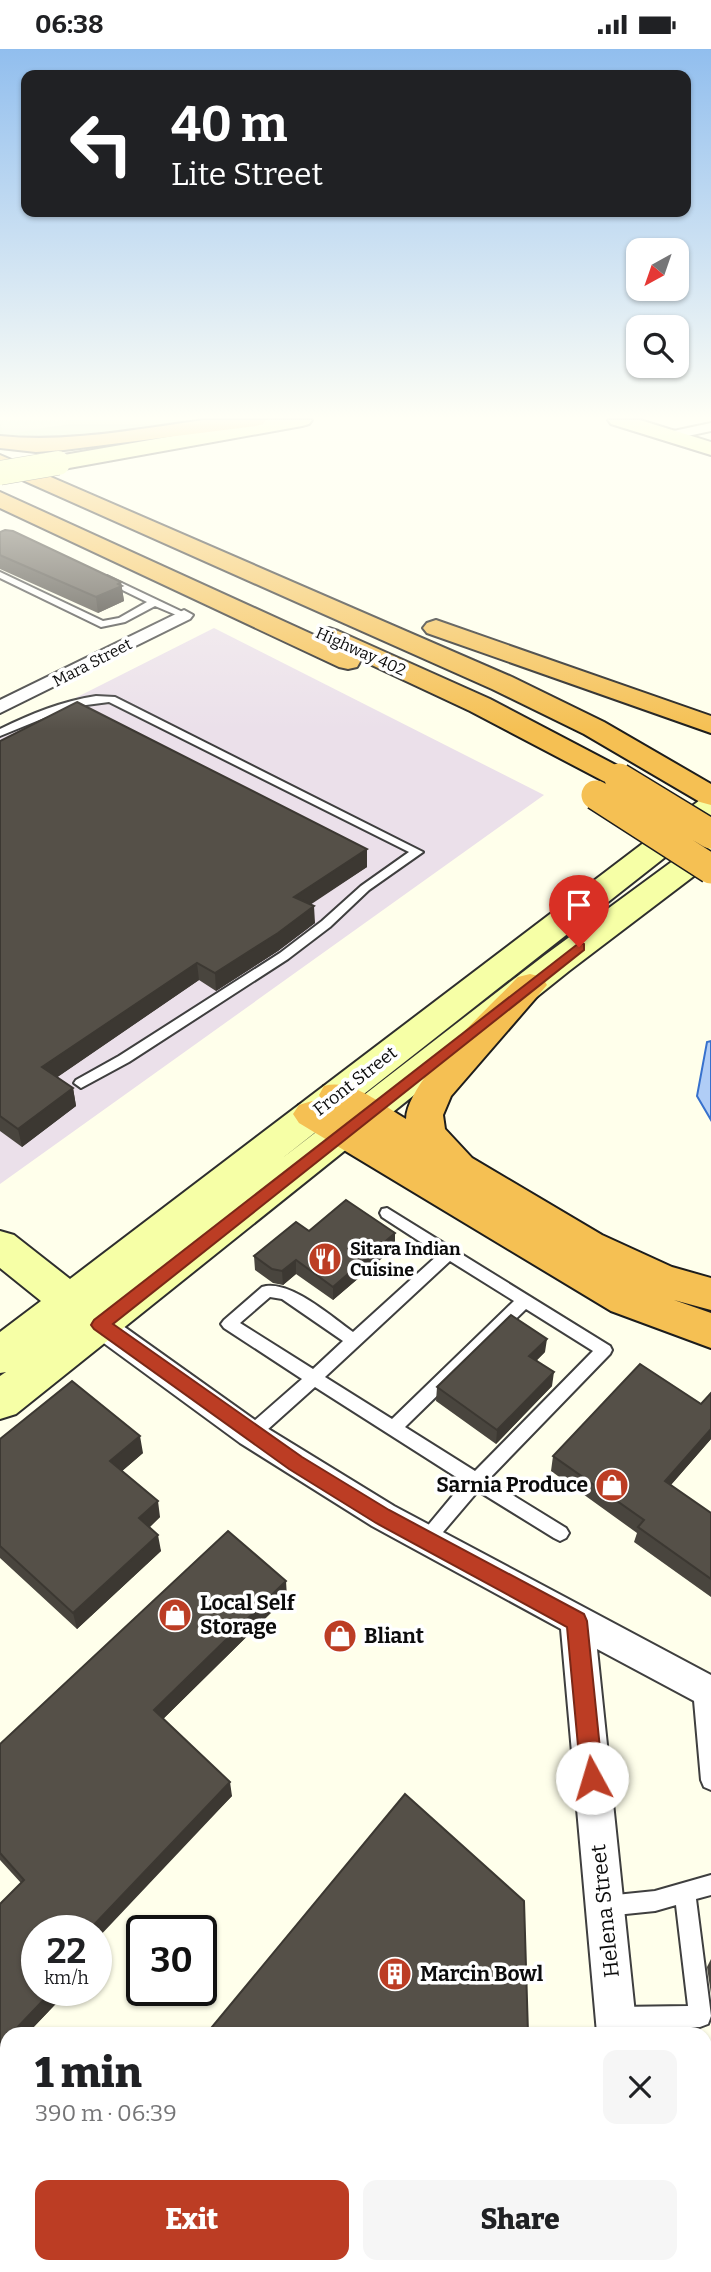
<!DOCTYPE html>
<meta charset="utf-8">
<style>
:root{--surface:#fff;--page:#f6f6f6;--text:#202124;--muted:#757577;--accent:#bc3d24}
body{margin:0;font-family:Bitter,serif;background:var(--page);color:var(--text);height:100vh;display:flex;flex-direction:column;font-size:26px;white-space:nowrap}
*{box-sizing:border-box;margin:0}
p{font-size:23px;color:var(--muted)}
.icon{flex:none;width:38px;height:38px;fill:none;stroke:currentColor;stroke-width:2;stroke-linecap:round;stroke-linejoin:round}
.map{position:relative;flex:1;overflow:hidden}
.details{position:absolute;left:0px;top:1978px;width:712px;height:247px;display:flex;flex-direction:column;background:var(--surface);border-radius:21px 21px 0 0;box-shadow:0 2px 5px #0004}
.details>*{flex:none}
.banner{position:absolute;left:21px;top:21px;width:670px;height:147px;border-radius:14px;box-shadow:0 2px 5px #0004;background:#202124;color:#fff;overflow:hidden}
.needle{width:46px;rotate:220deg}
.tools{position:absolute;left:626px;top:189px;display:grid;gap:14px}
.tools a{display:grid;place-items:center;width:63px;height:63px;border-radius:14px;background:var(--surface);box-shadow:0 2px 5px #0004;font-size:35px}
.speed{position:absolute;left:21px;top:1866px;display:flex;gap:14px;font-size:35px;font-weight:700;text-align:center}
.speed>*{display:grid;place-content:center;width:91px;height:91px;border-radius:50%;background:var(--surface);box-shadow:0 2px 5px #0004;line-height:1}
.speed small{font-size:18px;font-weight:400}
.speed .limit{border:4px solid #111;border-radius:10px;background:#fff;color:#111}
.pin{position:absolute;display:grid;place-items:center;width:60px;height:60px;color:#fff;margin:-72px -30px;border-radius:50% 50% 50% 0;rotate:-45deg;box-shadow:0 0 7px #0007}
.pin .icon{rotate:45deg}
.me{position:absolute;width:77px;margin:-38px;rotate:354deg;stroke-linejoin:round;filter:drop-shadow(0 0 5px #0008)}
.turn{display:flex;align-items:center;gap:24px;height:147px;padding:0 35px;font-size:32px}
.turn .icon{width:91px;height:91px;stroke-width:2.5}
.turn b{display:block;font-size:49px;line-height:60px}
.round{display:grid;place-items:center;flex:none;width:74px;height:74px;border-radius:14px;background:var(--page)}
.overview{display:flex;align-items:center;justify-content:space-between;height:119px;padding:0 35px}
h1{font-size:42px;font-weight:800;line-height:52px}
.primary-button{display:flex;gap:14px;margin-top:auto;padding:14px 35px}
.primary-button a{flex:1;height:80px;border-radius:14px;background:var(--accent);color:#fff;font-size:28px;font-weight:800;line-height:80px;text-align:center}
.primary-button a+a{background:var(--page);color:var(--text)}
.status{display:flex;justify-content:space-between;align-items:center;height:49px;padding:0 35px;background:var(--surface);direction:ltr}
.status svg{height:19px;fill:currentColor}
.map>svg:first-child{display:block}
</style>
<div class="status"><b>06:38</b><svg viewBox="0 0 49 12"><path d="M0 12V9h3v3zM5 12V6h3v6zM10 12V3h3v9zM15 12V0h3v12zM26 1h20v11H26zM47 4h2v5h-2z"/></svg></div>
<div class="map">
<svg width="711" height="2223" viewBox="0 0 711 2223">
<rect width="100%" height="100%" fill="#ffffeb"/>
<path fill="#ebe0ea" d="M214,579l330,167 -544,389v-448z"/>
<path fill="#c5e9b5" d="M0,371h220l-153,20 -67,-3z"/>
<path fill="#d9f0c7" d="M0,371h65l4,4 -66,11z"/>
<path fill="#b0cdf6" stroke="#3771cd" stroke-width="2" d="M711,992v79l-14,-24 10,-54z"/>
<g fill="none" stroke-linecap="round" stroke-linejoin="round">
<defs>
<path id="lane" d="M0,523l103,49 16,-3 28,-16 -43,-21 -1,-2 4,-3 82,39 -8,2 -26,-11 -30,16 -24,5 -101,-49z
M96,647l19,1 308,155 -54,38 -39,37 -42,32 -159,103 -48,26 -7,-5 2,-3 43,-24 161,-103 42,-32 39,-35 48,-34 -300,-150 -38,5 -71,29v-7c31,-15 62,-28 96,-33z
M387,1159l223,138 2,4 -2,4 -122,126 78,48 3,5 -3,5 -6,3 -6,-3 -76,-47 -46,54 -6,3 -6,-3 -3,-5 3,-5 44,-53 -149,-95 -58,52 -6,2 -6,-2 -2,-5 2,-5 57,-50 -78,-51 -3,-4 3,-4 38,-33c26,-9 70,30 91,45l86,-78 -57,-37 -2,-4 2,-4zM450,1212l64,40 -122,118 -67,-42zM270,1248l12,2 61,42 -30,28 -73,-46zM526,1260l67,42 -118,120 -70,-44z
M702,1631l7,3 2,5v102l-7,-3 -3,-7 -8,-91 2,-6z
M711,1826v20l-15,4 15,117 -3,8 -8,3 -83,2 -8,-3 -3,-8 3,-8 8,-3 71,-1 -12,-101 -21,6 -49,5 -7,-3 -3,-7 3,-7 7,-3 49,-5z"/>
<path id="street" d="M711,374v8l-42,9 -7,-4 2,-3z
M184,561l9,5 -3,4 -190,94v-13z
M85,1254l10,3 167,119 132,81 317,169v35l-114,-61 40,384h-40l-36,-404 -189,-103 -132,-83 -165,-121 -4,-8 4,-8z
M618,2217h44l1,6h-44z"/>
<path id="secondary" d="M265,371h47l-3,4 -7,2 -244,44 -8,-2 -3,-5 3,-5 8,-2z
M608,371h32l71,22v13l-100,-31z
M711,748v24l-431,339 265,-205 155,-114 11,-2v24l-142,108 -553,443 -16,5v-43l6,-4 -6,1v-41l41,-31 -41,-33v-37l14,4 56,44 630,-479z"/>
<path id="highway" d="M204,371h62l-3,4 -7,2 -192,24 -28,2 -36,-4v-12c68,7 137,-7 204,-16z
M0,406l512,222 92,45 107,62v21l-11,-3 -116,-68 -92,-45 -492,-219z
M0,443l316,144 4,-5 9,-3 9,3 152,68 139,73 5,6 -5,6 -10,3 -10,-3 -139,-73 -109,-51 -4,7 -9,2 -9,-2 -339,-159z
M436,571l275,96v17l-284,-100 -4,-5 4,-5z
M530,925l12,3 5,8 -96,111 -8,19 2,14 27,29 130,77 70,32 39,11v32l-37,-10 37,13v35l-100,-37 -312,-188 -6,-9 6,-9 13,-4 13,4 -6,-10 5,-9c28,-8 58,19 82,33 1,-39 84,-112 112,-142z"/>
</defs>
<use href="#lane" stroke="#3f3f3f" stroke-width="4"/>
<use href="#street" stroke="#3f3f3f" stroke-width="4"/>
<use href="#secondary" stroke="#2e2e2e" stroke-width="4"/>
<use href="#highway" stroke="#1d1d1d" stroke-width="4"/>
<use href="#lane" fill="#fff" fill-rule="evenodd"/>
<use href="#street" fill="#fff" fill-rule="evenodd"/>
<use href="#secondary" fill="#f6ffa6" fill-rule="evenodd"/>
<use href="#highway" fill="#f5c053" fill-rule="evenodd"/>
<defs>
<path id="secondary-bridge" d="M0,424l58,-10"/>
<path id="highway-bridge" d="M619,729l92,56
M596,746l115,74"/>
</defs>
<use href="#secondary-bridge" stroke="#2e2e2e" stroke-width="25" stroke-linecap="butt"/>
<use href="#highway-bridge" stroke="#1d1d1d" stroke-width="32" stroke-linecap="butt"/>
<use href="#secondary-bridge" stroke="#f6ffa6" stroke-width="24"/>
<use href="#highway-bridge" stroke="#f5c053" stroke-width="29"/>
</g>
<path fill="#49453e" d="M0,483l121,50 3,19 -26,12 -98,-44z
M0,692l367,126 -57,37 5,19 -37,28 -62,40 -17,-11 -142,97 16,11 3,18 -54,41 -22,-16z
M309,1182l86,2v14l-62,53 -37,-26 -13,11 -10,-2 -18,-13 -1,-14z
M545,1303l-8,8 15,26 -56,58 -60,-43 1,-14z
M711,1344v46l-40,46 40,28v84l-77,-55 3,-9 -86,-62 2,-15 148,-52z
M0,1390l143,14 -21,18 38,46 -10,10 11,24 -84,78 -77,-71z
M287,1548l-124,122 69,77 -195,194h32l-41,43h-21v23l-7,8 21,-181 -21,-23v-116z
M711,1910v35l-4,-27z
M347,2217h38l-4,6h-28z"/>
<path fill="#3c3832" d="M121,533l3,19 -26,12 -2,-16z
M367,800v18l-72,48 -1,-18z
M314,857l1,17 -37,28 -62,40 -1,-18z
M197,914l2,17 -153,105 -4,-18z
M73,1039l3,18 -54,41 -4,-18z
M395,1184v14l-62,53v-13z
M296,1211v14l-13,11 -1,-14z
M547,1290l-2,13 -17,17 1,-13z
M554,1323l-2,14 -56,58 1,-14z
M711,1380v10l-50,57 4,-15z
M140,1387l3,17 -29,25 -4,-17z
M158,1452l2,16 -18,17 -3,-16z
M158,1486l3,16 -84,78 -4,-16z
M286,1532l1,16 -130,128 -3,-15z
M230,1733l2,14 -136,144v-10h-7z
M53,1941h16l-41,43h-16z
M7,1989v18l-7,8v-18z
M380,2217h5l-4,6h-5z"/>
<path fill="#555048" stroke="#3c3832" stroke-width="2" d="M5,481l8,1 108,51 -3,2 4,2 -26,11 -94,-41 -2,-1v-23z
M77,653l290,147 -73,48 20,9 -36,27 -63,40 -18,-10 -155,104 31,21 -55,41 -18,-13v-375z
M346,1151l49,33 -62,54 -37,-27 -14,11 -10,-2 -18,-13 42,-34 13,9z
M511,1266l36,24 -18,17 25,16 -57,58 -60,-43z
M640,1315l61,40 10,-11v36l-46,52 46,32v66l-73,-52 6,-7 -91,-64z
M72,1332l68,55 -30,25 48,40 -19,17 19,17 -85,78 -73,-67v-107z
M228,1482l58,50 -132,129 76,72 -141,148h-52v60h16l-41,43h-5v5l-7,8v-142l24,-24 -24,-27v-109z
M405,1745l119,107 4,132h-321z
M354,2217h26l-4,6h-16z"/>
<linearGradient id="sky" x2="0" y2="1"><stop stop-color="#91beee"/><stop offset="0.54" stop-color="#fffff6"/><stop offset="1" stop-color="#fffff6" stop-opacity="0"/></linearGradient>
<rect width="711" height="682" fill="url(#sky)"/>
<path fill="#bc3d24" stroke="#7a2817" stroke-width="2" d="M579,894l5,1v6l-471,374 189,133 87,53 195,104 3,7 16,157 -3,7 -8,4 -8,-4 -3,-7 -14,-151 -191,-104 -87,-54 -195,-140 -3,-4 3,-5z"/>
<defs>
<symbol id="restaurant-disc" viewBox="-11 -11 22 22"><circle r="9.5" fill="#bc3d24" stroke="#fff"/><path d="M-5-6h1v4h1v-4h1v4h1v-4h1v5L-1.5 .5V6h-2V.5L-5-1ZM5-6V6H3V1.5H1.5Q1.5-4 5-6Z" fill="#fff"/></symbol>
<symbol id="shop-disc" viewBox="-11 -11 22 22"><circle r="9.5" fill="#bc3d24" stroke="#fff"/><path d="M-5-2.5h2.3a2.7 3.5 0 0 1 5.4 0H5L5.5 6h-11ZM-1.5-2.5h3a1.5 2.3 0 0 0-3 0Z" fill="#fff"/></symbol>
<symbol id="building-disc" viewBox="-11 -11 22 22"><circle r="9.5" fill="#bc3d24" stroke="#fff"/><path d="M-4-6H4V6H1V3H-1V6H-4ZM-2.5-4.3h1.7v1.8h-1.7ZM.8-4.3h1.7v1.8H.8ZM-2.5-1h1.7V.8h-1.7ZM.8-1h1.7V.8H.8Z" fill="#fff"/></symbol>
</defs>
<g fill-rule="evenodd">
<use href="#restaurant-disc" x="306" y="1191" width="38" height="38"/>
<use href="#shop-disc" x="593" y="1417" width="38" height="38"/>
<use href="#shop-disc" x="156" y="1547" width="38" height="38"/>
<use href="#shop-disc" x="321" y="1568" width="38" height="38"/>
<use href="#building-disc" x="376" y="1906" width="38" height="38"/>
</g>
<g text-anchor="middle" stroke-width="7" stroke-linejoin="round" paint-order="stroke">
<g font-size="16" fill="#0c0c0c" stroke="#fff">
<text transform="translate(361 602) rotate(24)" y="6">Highway 402</text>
<text transform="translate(92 613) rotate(-27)" y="6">Mara Street</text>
</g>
<g font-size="18" fill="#0c0c0c" stroke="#fff">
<text transform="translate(355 1032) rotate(-38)" y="6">Front Street</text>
</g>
<g font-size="18" font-weight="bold" fill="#0c0c0c" stroke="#fff" text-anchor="start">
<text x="350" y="1206">Sitara Indian<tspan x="350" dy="21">Cuisine</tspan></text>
</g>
<g font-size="21" font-weight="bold" fill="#0c0c0c" stroke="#fff" text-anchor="start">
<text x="588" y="1443" text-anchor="end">Sarnia Produce</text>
<text x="200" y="1561">Local Self<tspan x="200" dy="24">Storage</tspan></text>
<text x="364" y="1594">Bliant</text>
<text x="420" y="1932">Marcin Bowl</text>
</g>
<g font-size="21" fill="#0c0c0c" stroke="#fff">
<text transform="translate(605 1862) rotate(-96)" y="7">Helena Street</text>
</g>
</g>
</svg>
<div class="tools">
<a><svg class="needle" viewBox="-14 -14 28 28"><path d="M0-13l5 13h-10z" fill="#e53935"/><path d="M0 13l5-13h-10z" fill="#757577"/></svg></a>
<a><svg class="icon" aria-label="search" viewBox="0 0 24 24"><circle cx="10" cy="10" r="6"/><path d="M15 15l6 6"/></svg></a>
</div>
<div class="speed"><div>22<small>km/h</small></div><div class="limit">30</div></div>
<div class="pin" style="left:579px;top:898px;background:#d93025"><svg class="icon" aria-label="arrive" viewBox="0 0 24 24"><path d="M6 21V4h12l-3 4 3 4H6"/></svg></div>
<svg class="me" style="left:592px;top:1729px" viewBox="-20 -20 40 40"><circle r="19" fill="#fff"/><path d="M0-13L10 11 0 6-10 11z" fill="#bc3d24"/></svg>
<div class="banner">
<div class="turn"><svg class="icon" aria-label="left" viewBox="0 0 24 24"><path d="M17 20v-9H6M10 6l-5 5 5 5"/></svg><div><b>40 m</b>Lite Street</div></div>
</div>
<section class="details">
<div class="overview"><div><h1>1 min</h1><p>390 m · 06:39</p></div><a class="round"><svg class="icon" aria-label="close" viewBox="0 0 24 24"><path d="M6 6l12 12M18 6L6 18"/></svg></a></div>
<div class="primary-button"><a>Exit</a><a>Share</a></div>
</section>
</div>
